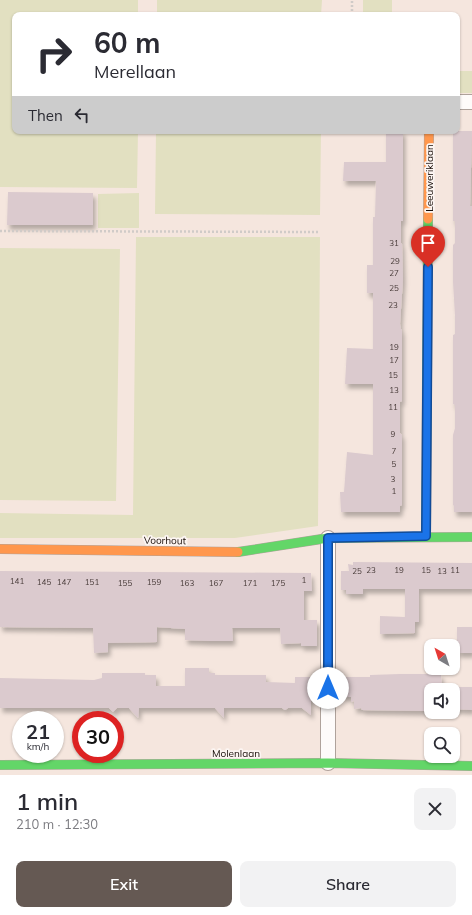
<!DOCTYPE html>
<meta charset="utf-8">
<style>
:root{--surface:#fff;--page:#f2f2f3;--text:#2b2b33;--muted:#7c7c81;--accent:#655953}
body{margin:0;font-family:Mulish,sans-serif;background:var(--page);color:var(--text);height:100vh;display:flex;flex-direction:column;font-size:15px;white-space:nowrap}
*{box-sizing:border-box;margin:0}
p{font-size:13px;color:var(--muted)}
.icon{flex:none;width:22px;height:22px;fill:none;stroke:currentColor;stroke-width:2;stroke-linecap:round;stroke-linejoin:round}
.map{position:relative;height:775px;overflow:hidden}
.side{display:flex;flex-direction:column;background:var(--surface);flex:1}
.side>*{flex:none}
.guide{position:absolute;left:12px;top:12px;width:448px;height:122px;border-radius:8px;box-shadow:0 1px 3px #0004;background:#fff;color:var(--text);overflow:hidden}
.needle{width:26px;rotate:321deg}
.fabs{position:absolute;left:424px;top:639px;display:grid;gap:8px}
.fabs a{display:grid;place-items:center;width:36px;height:36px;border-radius:8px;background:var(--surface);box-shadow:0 1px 3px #0004;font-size:20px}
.speed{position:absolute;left:12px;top:711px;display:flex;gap:8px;font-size:20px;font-weight:700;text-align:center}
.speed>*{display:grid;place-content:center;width:52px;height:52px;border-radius:50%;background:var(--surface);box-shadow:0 1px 3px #0004;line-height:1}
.speed small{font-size:10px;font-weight:400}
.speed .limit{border:6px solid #d22;background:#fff;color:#111}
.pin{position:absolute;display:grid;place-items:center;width:34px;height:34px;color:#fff;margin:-41px -17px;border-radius:50% 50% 50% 0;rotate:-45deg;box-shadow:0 0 4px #0007}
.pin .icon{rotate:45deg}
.me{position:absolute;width:44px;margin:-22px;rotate:0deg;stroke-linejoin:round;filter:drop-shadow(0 0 3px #0008)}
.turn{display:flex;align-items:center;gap:14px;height:84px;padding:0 16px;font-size:18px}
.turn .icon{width:52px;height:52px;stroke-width:2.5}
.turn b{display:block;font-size:28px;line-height:34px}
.then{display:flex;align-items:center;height:38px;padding:0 16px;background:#0003;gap:8px;font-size:15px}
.round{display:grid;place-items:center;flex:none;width:42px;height:42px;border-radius:8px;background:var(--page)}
.headline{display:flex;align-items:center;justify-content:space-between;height:68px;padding:0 16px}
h1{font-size:24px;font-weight:600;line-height:30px}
.primary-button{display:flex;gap:8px;margin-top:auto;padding:8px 16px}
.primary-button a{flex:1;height:46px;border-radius:8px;background:var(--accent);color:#fff;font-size:16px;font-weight:600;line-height:46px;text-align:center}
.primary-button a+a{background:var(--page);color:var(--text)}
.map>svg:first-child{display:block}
</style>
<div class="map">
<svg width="472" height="775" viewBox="0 0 472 775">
<defs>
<filter id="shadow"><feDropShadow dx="2.5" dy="4.5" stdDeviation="2" flood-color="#0004"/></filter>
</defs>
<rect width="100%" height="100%" fill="#f5e6de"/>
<path fill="#e2e0c1" d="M0,0h138v15h-123v116h123l-1,57 -137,-1z
M157,0h165l-1,15h-164z
M363,0h29v15h-29z
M457,71h15v22h-15z
M156,131h165l-1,84 -165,-1z
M139,193v35h-41v-34z
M136,237h184l-2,289 -83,12h-235v-25l133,2z
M0,248l120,1 -4,252 -116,-1z"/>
<path fill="#dbcace" filter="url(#shadow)" d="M386,131h17v90h-2v22l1,1 1,35 -3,45 1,5 1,2v70l-2,1v31l2,2v70l-2,1v6h-59l-1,-20h4l3,-40 26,3v-71h-28l2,-36 26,1v-56h-6v-28h6v-48h2l1,-36h-33l1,-19h42z
M453,131h19l-2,75h2v306h-18v-6l-1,-1v-70l2,-7v-23l-2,-1v-69l2,-1v-18l-2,-34v-37l2,-2v-22h-2z
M8,192l85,1v32h-86z
M353,562l119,1v26h-53v33h-4v11l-35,1v-18l25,1v-28h-42v5h-17v-4h-5v-19h8l-1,-7 5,1z
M0,571l311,2 1,18h-8v29h13v26h-16v-3l-20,1 -1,-16h-48l1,13h-24l-24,-1v-11l-28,-2v15l-49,1v9l-14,1 -1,-25 -93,-1z
M457,627h15v26h-15z
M185,668h24v5h6v2h51v7l29,1v-6h16v38l-9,-7h-14l-3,2 -3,-2h-58v10l-9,-10h-76l-1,10 -9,-10h-12l-4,4 -4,-4h-109v-30l94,2 8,-2v-5h43v2h11v11h29z
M400,674h41l1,13h30v23l-19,-1v-19h-22v19h-6l-1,2 -62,-1 -1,-2 -7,1v-8l-3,1v-5h-8l1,-20h26v-2z"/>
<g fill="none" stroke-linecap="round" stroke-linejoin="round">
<defs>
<path id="street" d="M457,102h15
M328,538v225"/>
<path id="fast" d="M426,536l2,-317
M238,552l90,-14 144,-1
M0,765l328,-2 144,3"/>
<path id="slow" d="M428,219l1,-88
M0,549l238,3"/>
</defs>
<use href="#street" stroke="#afa29b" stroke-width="16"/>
<use href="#fast" stroke="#afa29b" stroke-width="10"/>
<use href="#slow" stroke="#afa29b" stroke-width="10"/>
<path stroke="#d0cbc8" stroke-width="2.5" stroke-dasharray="2 2" stroke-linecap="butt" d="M352,15v-15
M0,231l320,1"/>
<use href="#street" stroke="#fefbfa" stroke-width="14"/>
<use href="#fast" stroke="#63d668" stroke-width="9"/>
<use href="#slow" stroke="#ff974d" stroke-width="9"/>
</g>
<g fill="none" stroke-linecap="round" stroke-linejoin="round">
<defs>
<path id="route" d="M328,688v-150l98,-2 2,-269"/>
</defs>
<use href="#route" stroke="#114b97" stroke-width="10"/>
<use href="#route" stroke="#1a73e8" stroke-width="7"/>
</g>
<g text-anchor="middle" stroke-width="3.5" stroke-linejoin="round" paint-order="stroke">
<g font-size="8" fill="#493c3a">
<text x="394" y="246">31</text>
<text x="395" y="264">29</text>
<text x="394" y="276">27</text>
<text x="394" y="291">25</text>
<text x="393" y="308">23</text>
<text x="394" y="350">19</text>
<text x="394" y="363">17</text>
<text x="393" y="378">15</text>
<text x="394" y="393">13</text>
<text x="393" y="410">11</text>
<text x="393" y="437">9</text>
<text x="394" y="454">7</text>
<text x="394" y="467">5</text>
<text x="393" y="482">3</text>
<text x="394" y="494">1</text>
<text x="371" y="573">23</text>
<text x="399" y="573">19</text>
<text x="426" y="573">15</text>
<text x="455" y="573">11</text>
<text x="357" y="574">25</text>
<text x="442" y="574">13</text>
<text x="304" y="583">1</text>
<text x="17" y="584">141</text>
<text x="44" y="585">145</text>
<text x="64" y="585">147</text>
<text x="92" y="585">151</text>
<text x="154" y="585">159</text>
<text x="125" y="586">155</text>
<text x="187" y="586">163</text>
<text x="216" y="586">167</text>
<text x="250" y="586">171</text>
<text x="278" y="586">175</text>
</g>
<g font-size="10" fill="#180d08" stroke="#fcf5f2">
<text transform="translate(429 178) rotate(-90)" y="4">Leeuweriklaan</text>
<text transform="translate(165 540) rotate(1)" y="4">Voorhout</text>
<text x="236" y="757">Molenlaan</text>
</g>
</g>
</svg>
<div class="fabs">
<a><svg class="needle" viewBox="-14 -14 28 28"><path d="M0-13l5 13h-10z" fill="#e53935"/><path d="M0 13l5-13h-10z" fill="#7c7c81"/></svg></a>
<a><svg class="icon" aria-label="sound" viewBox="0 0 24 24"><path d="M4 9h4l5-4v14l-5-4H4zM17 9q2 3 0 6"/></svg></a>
<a><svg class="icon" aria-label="search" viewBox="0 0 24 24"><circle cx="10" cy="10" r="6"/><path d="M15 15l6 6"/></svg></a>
</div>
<div class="speed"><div>21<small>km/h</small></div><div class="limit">30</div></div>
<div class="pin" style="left:428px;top:267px;background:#d93025"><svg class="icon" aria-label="arrive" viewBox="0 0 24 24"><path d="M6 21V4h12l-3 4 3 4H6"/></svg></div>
<svg class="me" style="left:328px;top:688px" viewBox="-20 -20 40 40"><circle r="19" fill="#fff"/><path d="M0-13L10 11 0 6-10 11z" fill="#1a73e8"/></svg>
<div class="guide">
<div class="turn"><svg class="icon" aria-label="right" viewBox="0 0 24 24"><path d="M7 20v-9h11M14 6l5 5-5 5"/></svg><div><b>60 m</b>Merellaan</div></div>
<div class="then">Then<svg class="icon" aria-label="left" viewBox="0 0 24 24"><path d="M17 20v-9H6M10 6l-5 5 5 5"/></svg></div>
</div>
</div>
<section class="side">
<div class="headline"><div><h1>1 min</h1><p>210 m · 12:30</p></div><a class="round"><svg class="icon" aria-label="close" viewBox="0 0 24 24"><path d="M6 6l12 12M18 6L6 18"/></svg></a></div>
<div class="primary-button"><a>Exit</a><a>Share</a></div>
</section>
